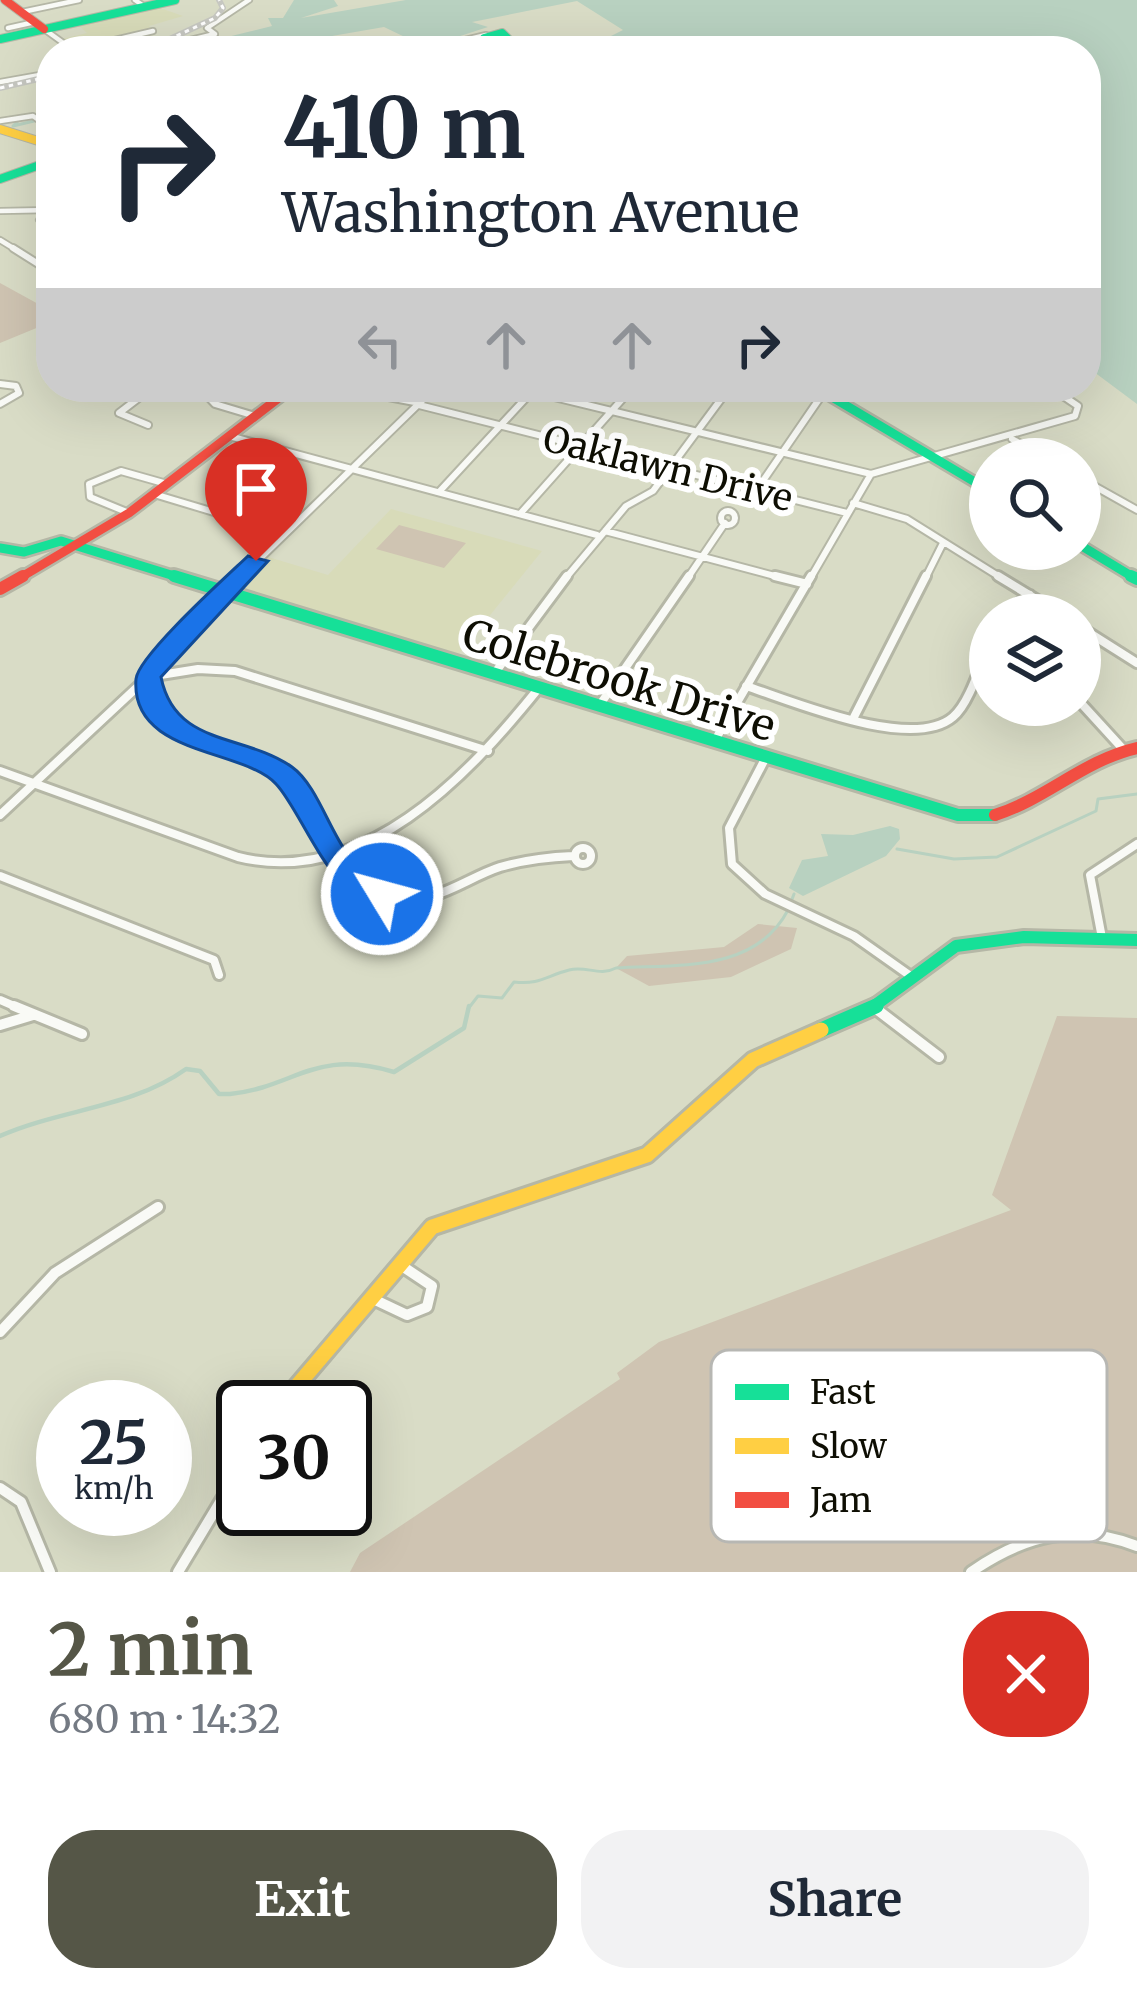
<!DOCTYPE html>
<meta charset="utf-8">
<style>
:root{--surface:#fff;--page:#f2f2f3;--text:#1f2937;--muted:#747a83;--accent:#555647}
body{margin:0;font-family:Merriweather,serif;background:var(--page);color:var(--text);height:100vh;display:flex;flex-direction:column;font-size:45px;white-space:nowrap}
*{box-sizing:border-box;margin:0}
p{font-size:39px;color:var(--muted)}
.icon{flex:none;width:66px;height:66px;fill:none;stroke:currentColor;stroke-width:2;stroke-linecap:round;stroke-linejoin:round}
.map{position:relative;height:1572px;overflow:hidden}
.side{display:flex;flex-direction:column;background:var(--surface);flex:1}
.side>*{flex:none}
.banner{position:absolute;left:36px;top:36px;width:1065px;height:366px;border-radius:48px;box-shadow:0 12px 48px #0002;background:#fff;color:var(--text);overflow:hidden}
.tools{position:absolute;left:969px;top:438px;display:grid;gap:24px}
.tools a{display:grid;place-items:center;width:132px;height:132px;border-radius:50%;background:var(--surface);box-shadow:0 12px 48px #0002;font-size:60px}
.speed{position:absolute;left:36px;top:1380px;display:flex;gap:24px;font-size:60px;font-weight:700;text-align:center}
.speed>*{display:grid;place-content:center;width:156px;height:156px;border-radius:50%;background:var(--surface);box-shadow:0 12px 48px #0002;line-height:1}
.speed small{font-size:30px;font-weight:400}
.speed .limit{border:6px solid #111;border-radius:18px;background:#fff;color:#111}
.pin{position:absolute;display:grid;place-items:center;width:102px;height:102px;color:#fff;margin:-123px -51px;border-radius:50% 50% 50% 0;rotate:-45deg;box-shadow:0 0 12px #0007}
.pin .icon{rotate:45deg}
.me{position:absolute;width:132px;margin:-66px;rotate:307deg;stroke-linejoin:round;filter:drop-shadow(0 0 9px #0008)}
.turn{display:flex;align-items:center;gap:42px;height:252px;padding:0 48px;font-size:54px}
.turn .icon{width:156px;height:156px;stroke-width:2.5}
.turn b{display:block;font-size:84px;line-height:102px}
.lanes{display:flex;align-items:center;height:114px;padding:0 48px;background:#0003;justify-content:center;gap:60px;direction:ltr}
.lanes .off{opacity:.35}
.round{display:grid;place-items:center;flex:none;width:126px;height:126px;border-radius:48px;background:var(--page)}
.overview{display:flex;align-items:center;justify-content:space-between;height:204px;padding:0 48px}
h1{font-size:72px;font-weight:700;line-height:90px;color:var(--accent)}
.button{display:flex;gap:24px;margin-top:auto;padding:24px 48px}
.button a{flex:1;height:138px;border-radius:48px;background:var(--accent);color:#fff;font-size:48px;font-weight:700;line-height:138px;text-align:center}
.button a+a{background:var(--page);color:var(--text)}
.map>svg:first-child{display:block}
</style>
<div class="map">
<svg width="1137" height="1572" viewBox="0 0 1137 1572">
<rect width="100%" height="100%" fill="#d9dcc6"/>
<path fill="#d8dbb9" d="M157,7l26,9 -34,10 4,4 -78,18 -13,-9 25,-6 -9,-8z
M391,509l151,42 -89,110 -221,-67 33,-38 63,19z"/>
<path fill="#cfc4b2" d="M0,283l51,28v11l-51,21z
M399,525l67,18 -22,25 -68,-19z
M758,924l39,4 -6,21 -60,28 -82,9 -33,-18 11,-12 97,-9z
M1057,1016l80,2v554h-787l10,-19 260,-174 -3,-6 42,-31 352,-132 -19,-15z"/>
<path fill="#b8d1c0" d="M294,0h40l4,6 -37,12 105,-18h731v404l-51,-38v-315h-454l-21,-15 12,-6 -46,-29 -105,21 16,5 -34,11 -45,1 -25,-12 -52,9 11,9 72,-2 22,8h-106l-21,-11 -18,2 5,9h-127l102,-25 -4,-8h15z
M890,826l9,3 1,10 -14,17 -83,40 -14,-8 13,-28 26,-4 -7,-22 32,1z"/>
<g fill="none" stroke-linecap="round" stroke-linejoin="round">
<path stroke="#b8d1c0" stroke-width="3" d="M20,119l-7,7 21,-5
M897,849l57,10 43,-2 99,-46 2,-12 39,-5
M791,902l3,-8
M468,1009l10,-13 24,2 12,-16c26,3 32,-6 55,-12 17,-5 30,7 47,-2 62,-4 139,5 172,-58"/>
<path stroke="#b8d1c0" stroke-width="4.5" d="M0,1136c61,-27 132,-28 186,-67l14,2 19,23h11c66,-7 84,-46 164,-22l70,-44 5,-22"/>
<defs>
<path id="street-far3" d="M135,0l10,7
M22,12l57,-12
M8,28l27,-6
M44,29l29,21
M436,47l50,-12
M72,50l81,-19
M145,51l70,-17 -8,-6 42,-28
M0,82l51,-9
M0,121l33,-5 18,13
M48,210l-9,10 12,2
M0,211l51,-1
M0,240l18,11"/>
<path id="street-far2" d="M13,248l38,24
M0,384l16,2 3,7 -19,11
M199,387l16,17 40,12
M336,387l84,16
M513,387l358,87
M419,405l428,108
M148,425l-29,-12 34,-26
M229,436l368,99
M1012,439l35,20
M1080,478l57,32
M756,491l68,-99
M439,492l97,-105
M154,494l130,39
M853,503l54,16 96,60
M721 518a7 7 0 1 1 14 0a7 7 0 1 1-14 0Z
M129,513l-39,-16 -1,-13 32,-13 46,13
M520,514l113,-127
M605,531l181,48
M239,579l197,-192
M565,579l61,-73 27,-15 77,-104
M687,579l38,-56
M810,579l61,-105 204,-58 3,-10 -28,-19
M925,579l18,-36"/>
<path id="street-far1" d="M775,576l32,8
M998,576l64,39
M1002,615l28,-20
M1080,627l57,36
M494,674l73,-98
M746,686c46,15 166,66 207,31 17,-14 28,-55 37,-75
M1080,702l42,46
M599,706l90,-130
M854,717l72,-141
M714,742l97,-166
M488,751l-253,-80 -37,-2 -50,8c20,81 82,54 134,95 47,37 47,111 114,126 38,8 70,-20 104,-31 24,-7 49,-10 73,-11
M765,759l-36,69 3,36 33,30 89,42 58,41
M0,771l238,86c125,31 229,-80 300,-168
M0,815l148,-138 94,-101
M575 856a8 8 0 1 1 16 0a8 8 0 1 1-16 0Z
M0,876l214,84 5,15
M1102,938l-12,-63 47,-31
M0,1000l21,9"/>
<path id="street" d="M14,1006l68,28
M875,1008l64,49
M0,1025l33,-10
M371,1298l36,17 20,-8 5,-21 -30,-20
M0,1332l55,-59 103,-66
M0,1488l21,14 29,70
M178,1572l65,-108
M971,1572c54,-37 104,-50 166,-26"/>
<path id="fast-far3" d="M0,39l175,-39
M510,44l-26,-6 18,-5 18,18
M0,179l51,-18"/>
<path id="fast-far2" d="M815,387l175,104
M1080,545l56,34
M0,548l24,4 37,-11 123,38"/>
<path id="fast-far1" d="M174,576l784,239h37
M1131,576l6,3
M870,1009l86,-63 68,-9 113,3"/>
<path id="fast" d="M821,1030l55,-24"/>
<path id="slow-far1" d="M0,129l51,16"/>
<path id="slow" d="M279,1407l153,-180 215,-72 106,-95 68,-30"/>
<path id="jam-far2" d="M5,0l39,29"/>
<path id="jam-far1" d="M18,579l111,-66 164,-126"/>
<path id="jam" d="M0,589l23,-13
M995,815c51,-16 89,-55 142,-67"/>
</defs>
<use href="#street-far3" stroke="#b5b7a6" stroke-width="8"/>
<use href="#street-far2" stroke="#b5b7a6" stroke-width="10"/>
<use href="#street-far1" stroke="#b5b7a6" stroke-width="14"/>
<use href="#street" stroke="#b5b7a6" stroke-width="16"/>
<use href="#fast-far3" stroke="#b5b7a6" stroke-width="10"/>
<use href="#fast-far2" stroke="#b5b7a6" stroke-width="14"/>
<use href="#fast-far1" stroke="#b5b7a6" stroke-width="18"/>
<use href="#fast" stroke="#b5b7a6" stroke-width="21"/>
<use href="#slow-far1" stroke="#b5b7a6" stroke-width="10"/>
<use href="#slow" stroke="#b5b7a6" stroke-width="21"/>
<use href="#jam-far2" stroke="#b5b7a6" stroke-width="10"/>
<use href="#jam-far1" stroke="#b5b7a6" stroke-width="14"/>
<use href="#jam" stroke="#b5b7a6" stroke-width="18"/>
<use href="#street-far3" stroke="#f9faf6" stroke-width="4.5"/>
<use href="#street-far2" stroke="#f9faf6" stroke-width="6"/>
<use href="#street-far1" stroke="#f9faf6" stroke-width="8"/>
<use href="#street" stroke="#f9faf6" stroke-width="10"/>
<use href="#fast-far3" stroke="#16e098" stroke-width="8"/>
<use href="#fast-far2" stroke="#16e098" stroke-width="9"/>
<use href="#fast-far1" stroke="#16e098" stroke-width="12"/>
<use href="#fast" stroke="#16e098" stroke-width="15"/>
<use href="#slow-far1" stroke="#ffcf43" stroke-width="8"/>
<use href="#slow" stroke="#ffcf43" stroke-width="15"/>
<use href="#jam-far2" stroke="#f24e42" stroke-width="8"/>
<use href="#jam-far1" stroke="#f24e42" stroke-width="9"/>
<use href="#jam" stroke="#f24e42" stroke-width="12"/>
<defs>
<path id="rail" d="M144,51l71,-33 8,-10 -4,-8
M0,88l51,-12"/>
</defs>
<use href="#rail" stroke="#c6c7c1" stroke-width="6"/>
<use href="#rail" stroke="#fff" stroke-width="3" stroke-dasharray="4.5" stroke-linecap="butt"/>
</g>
<path fill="#1a73e8" stroke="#114b97" stroke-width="3" d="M248,556l20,5 -107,116c14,70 83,56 131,90 24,17 37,62 55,86 13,17 39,22 50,41l-4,8c-56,17 -89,-89 -117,-118 -33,-36 -146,-28 -140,-105 2,-23 91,-103 112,-123z"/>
<g text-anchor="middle" stroke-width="12" stroke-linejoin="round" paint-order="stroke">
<g font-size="36" fill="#0e0e03" stroke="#fff">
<text transform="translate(668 468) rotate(14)" y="13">Oaklawn Drive</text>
</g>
<g font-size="42" fill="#0e0e03" stroke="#fff">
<text transform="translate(619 680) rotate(17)" y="15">Colebrook Drive</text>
</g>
</g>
<rect x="711" y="1350" width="396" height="192" rx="18" fill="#fff" stroke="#b7b7b3" stroke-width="3"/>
<rect x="735" y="1384" width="54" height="16" fill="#16e098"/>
<rect x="735" y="1438" width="54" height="16" fill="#ffcf43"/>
<rect x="735" y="1492" width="54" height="16" fill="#f24e42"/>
<g font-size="33" fill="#0e0e03">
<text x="810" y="1404">Fast</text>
<text x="810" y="1458">Slow</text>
<text x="810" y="1512">Jam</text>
</g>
</svg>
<div class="tools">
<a><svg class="icon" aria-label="search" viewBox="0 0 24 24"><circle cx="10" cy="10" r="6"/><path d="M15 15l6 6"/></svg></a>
<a><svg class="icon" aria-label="layers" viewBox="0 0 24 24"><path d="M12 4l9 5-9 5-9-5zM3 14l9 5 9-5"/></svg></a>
</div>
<div class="speed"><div>25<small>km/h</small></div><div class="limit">30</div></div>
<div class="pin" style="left:256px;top:561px;background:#d93025"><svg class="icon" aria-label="arrive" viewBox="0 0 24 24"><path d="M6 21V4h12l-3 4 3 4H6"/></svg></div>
<svg class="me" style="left:382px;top:894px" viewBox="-20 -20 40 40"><circle r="17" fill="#1a73e8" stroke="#fff" stroke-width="3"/><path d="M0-11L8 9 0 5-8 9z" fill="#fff"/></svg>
<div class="banner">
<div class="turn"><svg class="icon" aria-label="right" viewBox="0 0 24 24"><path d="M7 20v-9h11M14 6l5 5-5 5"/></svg><div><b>410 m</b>Washington Avenue</div></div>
<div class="lanes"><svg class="icon off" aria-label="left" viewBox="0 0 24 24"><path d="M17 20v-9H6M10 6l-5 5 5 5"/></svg><svg class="icon off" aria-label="ahead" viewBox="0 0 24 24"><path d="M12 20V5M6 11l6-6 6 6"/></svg><svg class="icon off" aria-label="ahead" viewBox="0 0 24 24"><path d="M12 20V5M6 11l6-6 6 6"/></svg><svg class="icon" aria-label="right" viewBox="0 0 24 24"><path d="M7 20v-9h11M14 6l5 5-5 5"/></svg></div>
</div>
</div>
<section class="side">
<div class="overview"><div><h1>2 min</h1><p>680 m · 14:32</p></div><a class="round" style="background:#d93025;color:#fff"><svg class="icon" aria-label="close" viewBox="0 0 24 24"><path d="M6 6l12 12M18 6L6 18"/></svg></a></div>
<div class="button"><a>Exit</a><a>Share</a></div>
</section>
